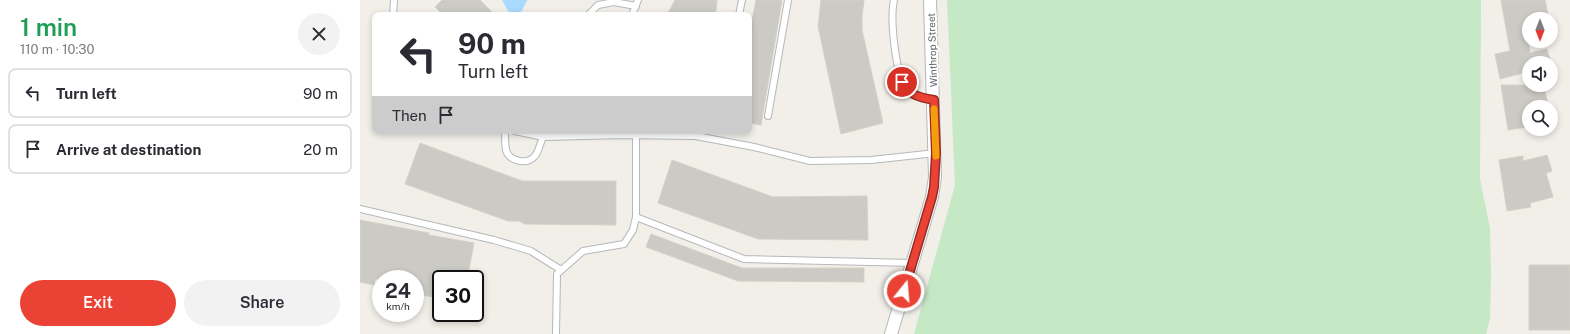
<!DOCTYPE html>
<meta charset="utf-8">
<style>
:root{--surface:#fff;--page:#f2f2f3;--text:#2b2b33;--muted:#7c7c81;--line:#e1e1e2;--accent:#ea4335}
body{margin:0;font-family:"Public Sans",sans-serif;background:var(--page);color:var(--text);height:100vh;display:flex;flex-direction:column;font-size:15px;white-space:nowrap}
*{box-sizing:border-box;margin:0}
p{font-size:13px;color:var(--muted)}
.icon{flex:none;width:22px;height:22px;fill:none;stroke:currentColor;stroke-width:2;stroke-linecap:round;stroke-linejoin:round}
.map{position:relative;flex:1;overflow:hidden}
.panel{display:flex;flex-direction:column;background:var(--surface);width:360px}
.panel>*{flex:none}
.top-card{position:absolute;left:12px;top:12px;width:380px;height:122px;border-radius:8px;box-shadow:0 2px 6px #0003;background:#fff;color:var(--text);overflow:hidden}
.needle{width:26px;rotate:180deg}
.buttons{position:absolute;left:1162px;top:12px;display:grid;gap:8px}
.buttons a{display:grid;place-items:center;width:36px;height:36px;border-radius:50%;background:var(--surface);box-shadow:0 2px 6px #0003;font-size:20px}
.speed{position:absolute;left:12px;top:270px;display:flex;gap:8px;font-size:20px;font-weight:700;text-align:center}
.speed>*{display:grid;place-content:center;width:52px;height:52px;border-radius:50%;background:var(--surface);box-shadow:0 2px 6px #0003;line-height:1}
.speed small{font-size:10px;font-weight:400}
.speed .limit{border:2px solid #111;border-radius:6px;background:#fff;color:#111}
.pin{position:absolute;display:grid;place-items:center;width:34px;height:34px;color:#fff;margin:-17px;border:2px solid #fff;border-radius:50%;box-shadow:0 1px 4px #0007}
.me{position:absolute;width:44px;margin:-22px;rotate:17deg;stroke-linejoin:round;filter:drop-shadow(0 0 3px #0008)}
.turn{display:flex;align-items:center;gap:14px;height:84px;padding:0 20px;font-size:18px}
.turn .icon{width:52px;height:52px;stroke-width:2.5}
.turn b{display:block;font-size:28px;line-height:34px}
.then{display:flex;align-items:center;height:38px;padding:0 20px;background:#0003;gap:8px;font-size:15px}
.round{display:grid;place-items:center;flex:none;width:42px;height:42px;border-radius:21px;background:var(--page)}
.overview{display:flex;align-items:center;justify-content:space-between;height:68px;padding:0 20px}
h1{font-size:24px;font-weight:600;line-height:30px;color:#1e9e55}
.cta{display:flex;gap:8px;margin-top:auto;padding:8px 20px}
.cta a{flex:1;height:46px;border-radius:24px;background:var(--accent);color:#fff;font-size:16px;font-weight:600;line-height:46px;text-align:center}
.cta a+a{background:var(--page);color:var(--text)}
ul{padding:0;list-style:none}
li{display:flex;align-items:center;gap:12px;height:50px;margin:0 8px 6px;padding:0 12px;border:2px solid var(--line);border-radius:8px}
li div{flex:1}
li b{display:block;font-size:15px}
li em{font-style:normal}
main{display:flex;flex:1;min-height:0}
.map>svg:first-child{display:block}
</style>
<main>
<section class="panel">
<div class="overview"><div><h1>1 min</h1><p>110 m · 10:30</p></div><a class="round"><svg class="icon" aria-label="close" viewBox="0 0 24 24"><path d="M6 6l12 12M18 6L6 18"/></svg></a></div>
<ul>
<li><svg class="icon" aria-label="left" viewBox="0 0 24 24"><path d="M17 20v-9H6M10 6l-5 5 5 5"/></svg><div><b>Turn left</b></div><em>90 m</em></li>
<li><svg class="icon" aria-label="arrive" viewBox="0 0 24 24"><path d="M6 21V4h12l-3 4 3 4H6"/></svg><div><b>Arrive at destination</b></div><em>20 m</em></li>
</ul>
<div class="cta"><a>Exit</a><a>Share</a></div>
</section>
<div class="map">
<svg width="1210" height="334" viewBox="0 0 1210 334">
<rect width="100%" height="100%" fill="#f1efe8"/>
<path fill="#c5e8c5" d="M587,0h534l-1,179 10,49 1,47 -1,44 -4,15h-572l41,-149z"/>
<path fill="#aadaff" d="M142,0h26l-2,2 -4,9 -7,3 -7,-3z"/>
<path fill="#cccac5" stroke="#d6d1c6" d="M82,0h38l15,15h-52l-8,-8z
M315,0h42l-1,10 -2,5h-47z
M396,0h26l-21,125 -12,-2v-88z
M461,0h43l-2,17v13l21,93 -42,11 -23,-108z
M1141,0h44l4,19h-24l5,34 17,-4 4,14h-25l1,9 -27,7 -5,-25 15,-3z
M1141,85h42l6,22h-24l3,20 -20,3z
M60,143l102,38h94v44l-91,-1 -6,-3h-11l-103,-37z
M1187,155l5,16 -6,2 7,24 -23,6 1,4 -24,4 -8,-51 24,-4v5z
M312,160l101,37 94,-1 1,44 -110,-1 -100,-36z
M0,220l69,13v2l45,8 -7,36h-26v19l-26,-4v-15h-40l-1,6 -14,-3z
M291,234l91,34h122v14l-126,-1 -92,-34z
M1169,265h41v65h-41z"/>
<g fill="none" stroke-linecap="round" stroke-linejoin="round">
<defs>
<path id="service" d="M534,0c-4,18 1,77 14,90 7,7 17,8 26,10
M33,15l1,-15
M228,15l10,-10 16,-3 22,4
M272,15l6,-15
M379,15l3,-15
M408,116l20,-116
M145,131c0,6 0,13 1,19 3,11 20,15 28,7 5,-5 6,-14 9,-20
M155,131l28,6 80,-2 73,1 58,11 56,14 61,-1 65,-7
M0,209l134,31 37,11 30,19
M276,217l108,42 169,4
M196,334l1,-60 26,-23 41,-7 9,-14 3,-13v-82"/>
<path id="minor" d="M531,334l41,-137 3,-20 -5,-177"/>
</defs>
<use href="#service" stroke="#b5b8bc" stroke-width="8"/>
<use href="#minor" stroke="#b5b8bc" stroke-width="14"/>
<use href="#service" stroke="#fff" stroke-width="6"/>
<use href="#minor" stroke="#fff" stroke-width="12"/>
</g>
<g fill="none" stroke-linecap="round" stroke-linejoin="round">
<defs>
<path id="route" d="M542,82c10,14 15,15 32,18l2,53 -2,34 -2,10 -28,94"/>
</defs>
<use href="#route" stroke="#982c22" stroke-width="10"/>
<use href="#route" stroke="#ea4335" stroke-width="7"/>
<path stroke="#f59e0b" stroke-width="7" d="M574,109l2,47"/>
</g>
<g text-anchor="middle" stroke-width="4" stroke-linejoin="round" paint-order="stroke">
<g font-size="10" fill="#5f6368" stroke="#fff">
<text transform="translate(572 50) rotate(-92)" y="4">Winthrop Street</text>
</g>
</g>
</svg>
<div class="buttons">
<a><svg class="needle" viewBox="-14 -14 28 28"><path d="M0-13l5 13h-10z" fill="#e53935"/><path d="M0 13l5-13h-10z" fill="#7c7c81"/></svg></a>
<a><svg class="icon" aria-label="sound" viewBox="0 0 24 24"><path d="M4 9h4l5-4v14l-5-4H4zM17 9q2 3 0 6"/></svg></a>
<a><svg class="icon" aria-label="search" viewBox="0 0 24 24"><circle cx="10" cy="10" r="6"/><path d="M15 15l6 6"/></svg></a>
</div>
<div class="speed"><div>24<small>km/h</small></div><div class="limit">30</div></div>
<div class="pin" style="left:542px;top:82px;background:#d93025"><svg class="icon" aria-label="arrive" viewBox="0 0 24 24"><path d="M6 21V4h12l-3 4 3 4H6"/></svg></div>
<svg class="me" style="left:544px;top:291px" viewBox="-20 -20 40 40"><circle r="17" fill="#ea4335" stroke="#fff" stroke-width="3"/><path d="M0-11L8 9 0 5-8 9z" fill="#fff"/></svg>
<div class="top-card">
<div class="turn"><svg class="icon" aria-label="left" viewBox="0 0 24 24"><path d="M17 20v-9H6M10 6l-5 5 5 5"/></svg><div><b>90 m</b>Turn left</div></div>
<div class="then">Then<svg class="icon" aria-label="arrive" viewBox="0 0 24 24"><path d="M6 21V4h12l-3 4 3 4H6"/></svg></div>
</div>
</div>
</main>
